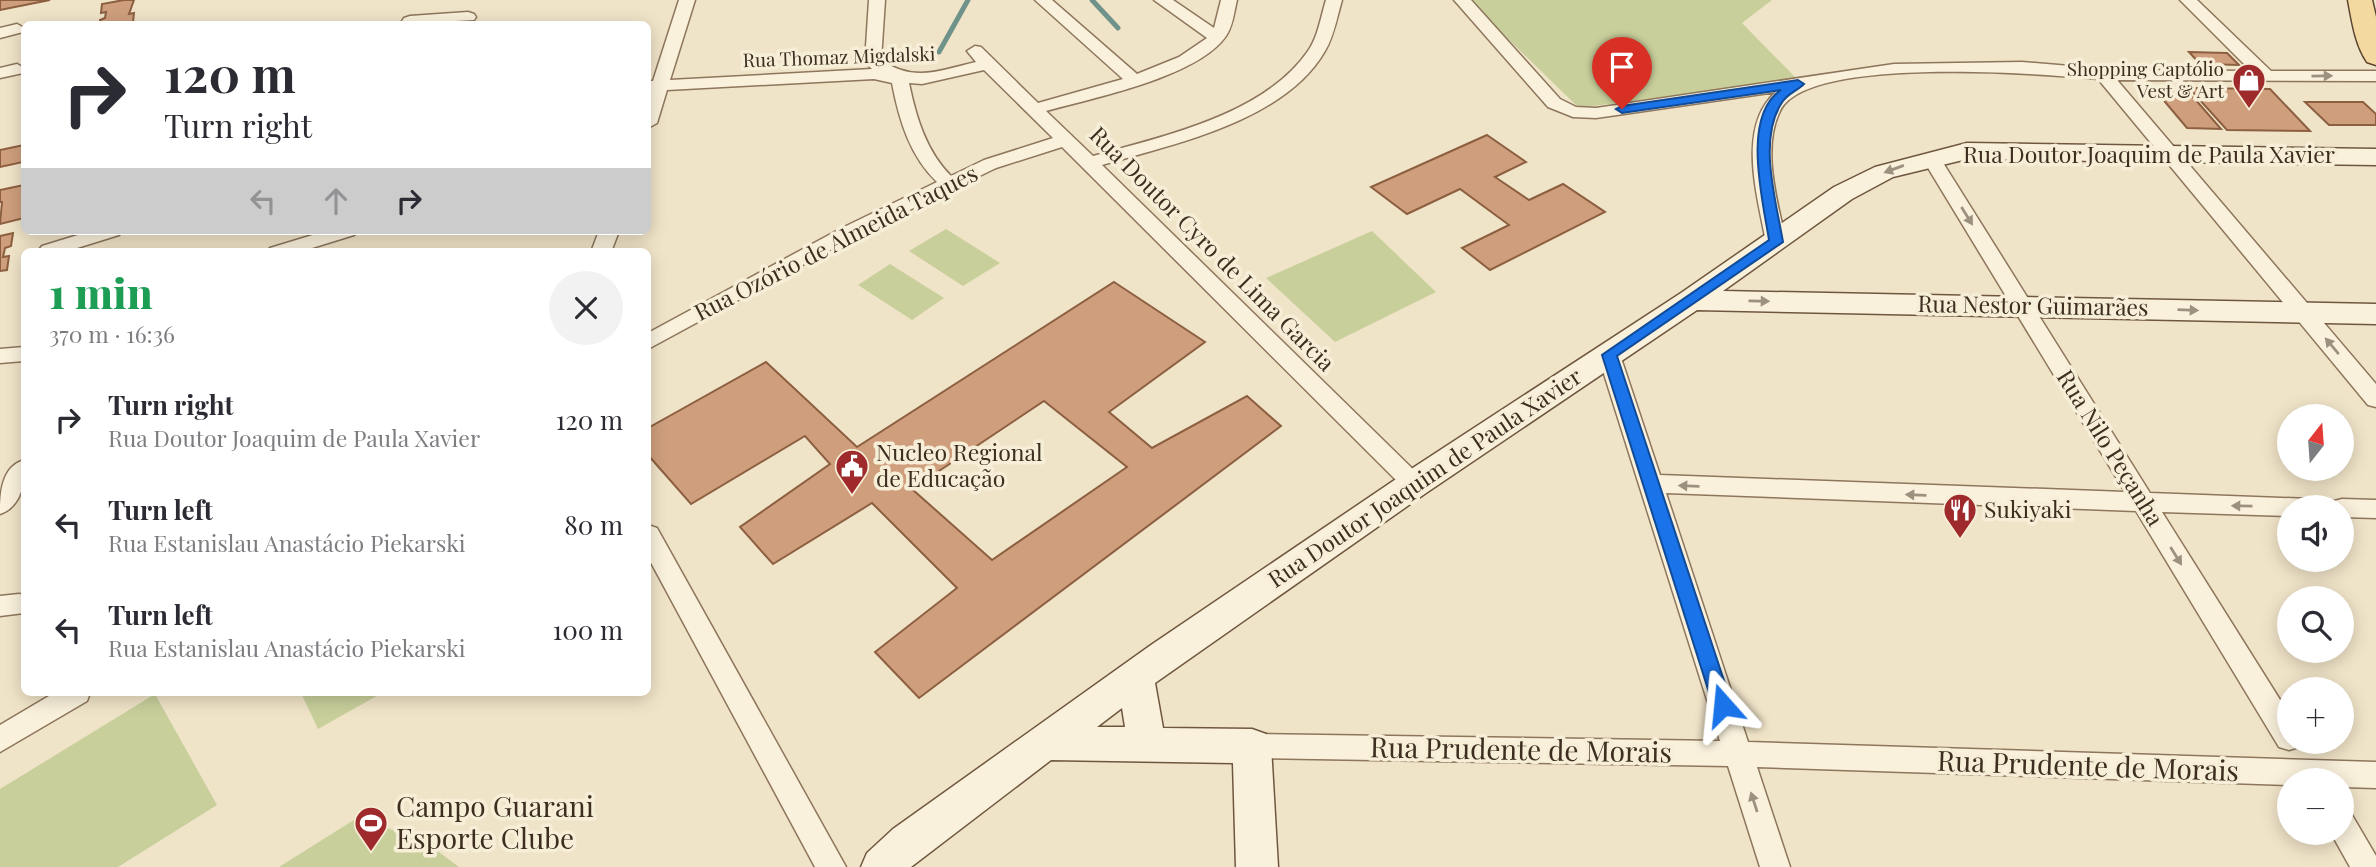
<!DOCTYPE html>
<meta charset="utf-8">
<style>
:root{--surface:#fff;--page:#f2f2f3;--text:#2b2b33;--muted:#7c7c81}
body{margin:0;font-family:"Playfair Display",serif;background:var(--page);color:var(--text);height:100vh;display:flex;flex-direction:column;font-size:26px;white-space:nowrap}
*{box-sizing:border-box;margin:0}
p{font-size:23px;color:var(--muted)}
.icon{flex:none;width:38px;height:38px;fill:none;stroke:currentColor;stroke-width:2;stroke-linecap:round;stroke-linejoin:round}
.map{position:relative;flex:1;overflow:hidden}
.sheet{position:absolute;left:21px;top:248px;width:630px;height:448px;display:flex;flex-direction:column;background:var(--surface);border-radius:10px;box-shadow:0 4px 18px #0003}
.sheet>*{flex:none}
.top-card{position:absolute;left:21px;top:21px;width:630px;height:214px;border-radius:10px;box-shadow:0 4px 18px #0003;background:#fff;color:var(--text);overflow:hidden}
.needle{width:46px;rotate:17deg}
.tools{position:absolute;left:2277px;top:404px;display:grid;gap:14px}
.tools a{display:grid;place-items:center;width:77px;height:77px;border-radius:50%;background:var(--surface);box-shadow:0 4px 18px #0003;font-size:35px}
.pin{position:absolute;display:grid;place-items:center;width:60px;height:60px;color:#fff;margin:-72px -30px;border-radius:50% 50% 50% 0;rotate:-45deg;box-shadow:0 0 7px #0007}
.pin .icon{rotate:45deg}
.me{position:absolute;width:77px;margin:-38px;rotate:342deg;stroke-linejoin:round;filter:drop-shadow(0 0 5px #0008)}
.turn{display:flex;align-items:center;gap:24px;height:147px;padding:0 28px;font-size:32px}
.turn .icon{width:91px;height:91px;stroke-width:2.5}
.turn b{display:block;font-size:49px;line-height:60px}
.lanes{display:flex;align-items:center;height:66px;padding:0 28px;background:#0003;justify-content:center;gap:35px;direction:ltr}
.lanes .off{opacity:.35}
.round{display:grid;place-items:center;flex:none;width:74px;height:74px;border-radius:37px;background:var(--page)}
.overview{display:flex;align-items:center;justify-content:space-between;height:119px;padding:0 28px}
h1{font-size:42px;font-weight:800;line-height:52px;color:#1e9e55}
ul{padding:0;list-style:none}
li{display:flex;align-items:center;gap:21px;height:105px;padding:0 28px}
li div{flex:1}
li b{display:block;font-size:26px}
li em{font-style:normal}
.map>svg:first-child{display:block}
</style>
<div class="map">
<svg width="2376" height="867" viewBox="0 0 2376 867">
<rect width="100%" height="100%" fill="#f0e4c8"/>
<path fill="#c9cf9b" d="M1468,0h304l-30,23 55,56 -218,29z
M946,229l54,34 -37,23 -54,-35z
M1372,231l64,61 -101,50 -69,-64z
M890,264l54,34 -32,22 -54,-35z
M301,693h81l-64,36z
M155,694l62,111 -99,62h-118v-78z
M357,818l66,22 36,27h-180z"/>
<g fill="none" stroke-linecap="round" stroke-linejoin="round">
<path stroke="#6f938a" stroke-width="5" d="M1092,0l26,28
M939,52l29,-52"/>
</g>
<path fill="#cf9f7d" stroke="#8d5f41" stroke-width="2" fill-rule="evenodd" d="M0,0h50l-50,10z
M124,0h10l-5,14 5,-1 -1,9 -33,2v-4l5,-2 1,-6 -5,1 1,-9z
M2189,52l38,1 12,12 -39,-1z
M2189,88l81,1 40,42 -83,-1z
M2155,90l33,1 33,38 -34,-1z
M2305,102h58l13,12v11h-47z
M1487,135l39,27 -31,15 34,23 34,-16 42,28 -115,58 -28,-22 47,-23 -49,-36 -53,25 -36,-27z
M24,145l-1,17 -23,5v-17z
M24,185v33l-24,6 2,-22h-2v-12z
M13,233l-2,13 -6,2 -2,9 6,-1 -2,14 -7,1v-35z
M1114,282l91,60 -96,70 43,36 95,-52 34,30 -362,272 -44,-46 82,-64 -85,-85 -99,61 -33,-37 90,-63 -25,-28 -114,68 -43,-49v-27l118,-66 91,85zM1044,401l83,66 -135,93 -80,-71z"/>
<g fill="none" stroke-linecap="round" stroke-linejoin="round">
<defs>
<path id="street" d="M679,0h16l-25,80 202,-11 -7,-7 4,-62h16l-4,60c33,23 60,10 95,2l-9,-11 8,-5 6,1 57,56 85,-24 -88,-79h17l85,74 42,-17 28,-19 -53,-38h19l41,28 7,-28h16c-3,12 -4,26 -11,36 -28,41 -133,62 -180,75l47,45c70,-20 171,-41 215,-105 10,-14 13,-35 18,-51h16c-5,17 -8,36 -17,51 -40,70 -151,93 -223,114l320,313 4,6 -4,6 -8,3 -8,-3 -344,-343 -66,21 -142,69 -206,112v-16l192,-104 97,-47c-27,-26 -38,-62 -45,-99l-18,-4 -207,11 -10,33 -9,5v-47h5zM984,70l69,68 -69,22 -33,16c-25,-25 -35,-59 -42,-93l13,1z
M1454,0h17l89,99 16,8 20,1 298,-44 128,-2 95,8 134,1 -71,-71h17l74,71h105v10l-259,-1 259,304v23l-8,-2 -270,-326c-57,-5 -291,-24 -318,32 -19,39 -2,92 6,131l-3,4h-14l-3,-4c-8,-44 -30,-115 10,-150l-180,26 -23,-1 -25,-10z
M468,12l6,2 2,3 -2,3 -74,4 4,-6 6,-2z
M17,24l7,4 -1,4 -23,6v-10z
M17,64l7,4 -1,5 -23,5v-10z
M1931,153l9,5 210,335 160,6 8,2 4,7h-33v8l-127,-4 127,202v28h12l-2,5 -10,3 -10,-3 -143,-236 -470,-18 82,249 628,20v26l-34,-1v-7h-53v5l-532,-18 33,100h-30l-32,-101 -476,-8 -10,-3 -4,-9 4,-9 10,-3 468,7 -122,-386 3,-5 8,-2 8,2 3,5 40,120 465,17 -203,-334z
M91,231h31l-3,4 -55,17 -25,-2 3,-4z
M326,231h31l-3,4 -55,17h-32l3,-4z
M599,231h20l-8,21h-20z
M24,347v14l-24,2v-14z
M24,460c2,20 -2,47 -24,54 0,-20 1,-47 24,-54z
M2342,499l34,1v18l-34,-1v-9h-12l4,-7z
M648,525l9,3 189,339h-31l-167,-310z
M19,594l5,1v18l-24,3v-20z
M54,693h36l-3,8 -87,51v-27z
M2342,811l10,4 24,41v11h-26l-19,-34h11z"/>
<path id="secondary" d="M1967,143l409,6v16l-409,-6 -74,18 -41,22 -129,92 653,13v20l-679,-14 -271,183 -271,190 8,45 89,1 14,5 5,12 7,121h-42l-3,-104 -182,-3 -140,107h-50l6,-14 26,-24 258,-184 251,-170 279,-182 153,-106 41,-20zM1122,708l3,19h-28z"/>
<path id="primary" d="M2348,0h24l4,17v48l-9,-3c-12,-18 -15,-41 -19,-62z"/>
</defs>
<use href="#street" stroke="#8d765c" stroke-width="3"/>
<use href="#secondary" stroke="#6f573f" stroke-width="3"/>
<use href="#primary" stroke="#5b4430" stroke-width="3"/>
<use href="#street" fill="#faf1dc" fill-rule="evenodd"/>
<use href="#secondary" fill="#faf1dc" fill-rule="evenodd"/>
<use href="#primary" fill="#f3d9a0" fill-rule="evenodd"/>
</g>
<defs><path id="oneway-solid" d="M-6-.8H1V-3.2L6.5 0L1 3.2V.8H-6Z" transform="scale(1.75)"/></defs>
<g fill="#9c907e">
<use href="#oneway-solid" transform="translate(2322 76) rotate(-1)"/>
<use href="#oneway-solid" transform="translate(1894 169) rotate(160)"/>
<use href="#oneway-solid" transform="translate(1967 216) rotate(58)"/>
<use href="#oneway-solid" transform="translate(1759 301) rotate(1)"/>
<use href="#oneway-solid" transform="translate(2188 310) rotate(2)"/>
<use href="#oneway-solid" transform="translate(2332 346) rotate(-130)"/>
<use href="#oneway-solid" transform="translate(1689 486) rotate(-178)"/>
<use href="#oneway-solid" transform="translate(1916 495) rotate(-178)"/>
<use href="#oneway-solid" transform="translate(2242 506) rotate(-179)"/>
<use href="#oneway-solid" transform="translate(2176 556) rotate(58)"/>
<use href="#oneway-solid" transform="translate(1754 802) rotate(-108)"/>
</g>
<path fill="#1a73e8" stroke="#114b97" stroke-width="2" d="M1798,80l6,4c-6,6 -16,10 -21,17 -26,36 -7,100 0,141l-166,114 115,349 -3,5 -6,3 -7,-3 -3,-5 -111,-350 167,-115c-6,-39 -28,-124 12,-150l-159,23 -6,-4 6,-3z"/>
<defs>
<symbol id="shop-pin" viewBox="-11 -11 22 30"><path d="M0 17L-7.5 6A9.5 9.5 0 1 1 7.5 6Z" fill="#9e2a2b" stroke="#f7eed8"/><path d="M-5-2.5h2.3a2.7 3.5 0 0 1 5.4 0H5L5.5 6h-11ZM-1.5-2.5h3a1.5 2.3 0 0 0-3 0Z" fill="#fff"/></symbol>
<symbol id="civic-pin" viewBox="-11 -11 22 30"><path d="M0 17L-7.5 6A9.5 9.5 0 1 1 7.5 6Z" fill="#9e2a2b" stroke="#f7eed8"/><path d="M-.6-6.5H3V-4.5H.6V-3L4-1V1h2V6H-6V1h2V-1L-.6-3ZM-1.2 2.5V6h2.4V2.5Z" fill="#fff"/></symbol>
<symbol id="restaurant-pin" viewBox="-11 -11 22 30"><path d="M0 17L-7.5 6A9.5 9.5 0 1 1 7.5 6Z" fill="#9e2a2b" stroke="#f7eed8"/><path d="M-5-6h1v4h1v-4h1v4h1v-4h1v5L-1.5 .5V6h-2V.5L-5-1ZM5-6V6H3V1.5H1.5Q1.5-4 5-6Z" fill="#fff"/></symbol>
<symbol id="stadium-pin" viewBox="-11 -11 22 30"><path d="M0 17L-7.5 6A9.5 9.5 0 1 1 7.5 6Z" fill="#9e2a2b" stroke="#f7eed8"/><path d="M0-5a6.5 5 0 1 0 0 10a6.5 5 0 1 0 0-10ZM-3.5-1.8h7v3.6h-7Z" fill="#fff"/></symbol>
</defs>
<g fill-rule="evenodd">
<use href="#shop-pin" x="2230" y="61" width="38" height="52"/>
<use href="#civic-pin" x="833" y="447" width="38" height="52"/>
<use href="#restaurant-pin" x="1941" y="491" width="38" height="52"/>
<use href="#stadium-pin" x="352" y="804" width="38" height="52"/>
</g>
<g text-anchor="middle" stroke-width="7" stroke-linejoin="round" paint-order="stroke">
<g font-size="19" fill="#3d2e20" stroke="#f7eed8">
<text transform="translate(839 57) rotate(-2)" y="7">Rua Thomaz Migdalski</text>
</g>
<g font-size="19" fill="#3d2e20" stroke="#f7eed8" text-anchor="end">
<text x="2224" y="76">Shopping Captólio<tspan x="2224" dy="22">Vest &amp; Art</tspan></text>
</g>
<g font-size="23" fill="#3d2e20" stroke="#f7eed8">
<text x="2149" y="163">Rua Doutor Joaquim de Paula Xavier</text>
<text transform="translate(836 243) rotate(-27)" y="8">Rua Ozório de Almeida Taques</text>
<text transform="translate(1212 249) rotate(45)" y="8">Rua Doutor Cyro de Lima Garcia</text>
<text transform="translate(2033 306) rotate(1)" y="8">Rua Nestor Guimarães</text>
<text transform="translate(2110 448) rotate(58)" y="8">Rua Nilo Peçanha</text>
<text transform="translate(1425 478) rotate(-34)" y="8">Rua Doutor Joaquim de Paula Xavier</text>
</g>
<g font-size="23" fill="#3d2e20" stroke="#f7eed8" text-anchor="start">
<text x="876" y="461">Nucleo Regional<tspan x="876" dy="26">de Educação</tspan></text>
<text x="1984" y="518">Sukiyaki</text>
</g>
<g font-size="28" fill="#3d2e20" stroke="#f7eed8">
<text transform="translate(1521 750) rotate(1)" y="10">Rua Prudente de Morais</text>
<text transform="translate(2088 766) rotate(2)" y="10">Rua Prudente de Morais</text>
</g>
<g font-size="28" fill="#3d2e20" stroke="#f7eed8" text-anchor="start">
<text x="396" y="817">Campo Guarani<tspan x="396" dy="32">Esporte Clube</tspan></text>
</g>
</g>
</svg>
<div class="tools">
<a><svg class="needle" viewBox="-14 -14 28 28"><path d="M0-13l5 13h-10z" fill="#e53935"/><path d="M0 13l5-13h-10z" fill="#7c7c81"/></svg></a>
<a><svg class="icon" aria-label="sound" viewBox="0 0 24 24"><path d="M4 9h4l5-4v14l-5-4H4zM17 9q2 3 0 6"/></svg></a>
<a><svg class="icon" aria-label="search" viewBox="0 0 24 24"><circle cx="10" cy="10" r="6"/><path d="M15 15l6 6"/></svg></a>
<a>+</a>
<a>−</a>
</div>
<div class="pin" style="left:1622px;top:109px;background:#d93025"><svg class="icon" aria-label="arrive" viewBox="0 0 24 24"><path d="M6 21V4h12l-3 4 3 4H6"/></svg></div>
<svg class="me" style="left:1723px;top:705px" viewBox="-20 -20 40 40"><path d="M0-17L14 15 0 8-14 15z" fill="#1a73e8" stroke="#fff" stroke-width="4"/></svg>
<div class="top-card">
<div class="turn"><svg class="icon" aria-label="right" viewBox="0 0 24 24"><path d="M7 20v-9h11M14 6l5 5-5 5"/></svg><div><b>120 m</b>Turn right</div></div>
<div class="lanes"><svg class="icon off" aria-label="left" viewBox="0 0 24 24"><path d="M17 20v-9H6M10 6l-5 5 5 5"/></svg><svg class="icon off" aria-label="ahead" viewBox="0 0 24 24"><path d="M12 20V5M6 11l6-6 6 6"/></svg><svg class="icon" aria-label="right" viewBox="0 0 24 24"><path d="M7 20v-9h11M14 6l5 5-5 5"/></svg></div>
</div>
<section class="sheet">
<div class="overview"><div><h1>1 min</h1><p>370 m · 16:36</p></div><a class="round"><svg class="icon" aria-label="close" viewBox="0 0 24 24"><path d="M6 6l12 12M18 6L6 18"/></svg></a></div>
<ul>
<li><svg class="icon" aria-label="right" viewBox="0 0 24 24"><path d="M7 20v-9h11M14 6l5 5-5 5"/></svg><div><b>Turn right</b><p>Rua Doutor Joaquim de Paula Xavier</p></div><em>120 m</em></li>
<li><svg class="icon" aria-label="left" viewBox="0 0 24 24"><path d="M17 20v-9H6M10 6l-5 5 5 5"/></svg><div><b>Turn left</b><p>Rua Estanislau Anastácio Piekarski</p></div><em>80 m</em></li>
<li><svg class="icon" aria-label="left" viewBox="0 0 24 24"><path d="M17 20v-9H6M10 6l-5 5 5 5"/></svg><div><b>Turn left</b><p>Rua Estanislau Anastácio Piekarski</p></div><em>100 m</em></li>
</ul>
</section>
</div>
